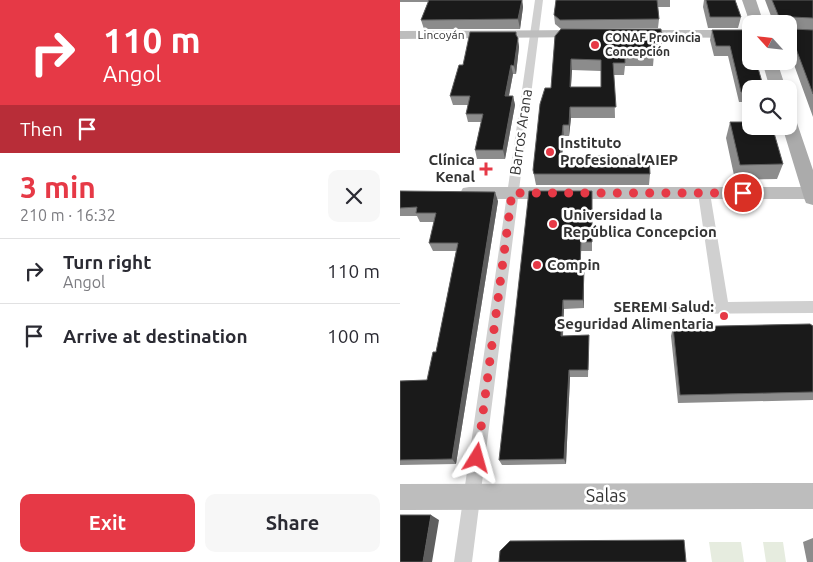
<!DOCTYPE html>
<meta charset="utf-8">
<style>
:root{--surface:#fff;--page:#f7f7f7;--text:#2b2b33;--muted:#7c7c81;--line:#e1e1e2;--accent:#e63946}
body{margin:0;font-family:Ubuntu,sans-serif;background:var(--page);color:var(--text);height:100vh;display:flex;flex-direction:column;font-size:19px;white-space:nowrap}
*{box-sizing:border-box;margin:0}
p{font-size:16px;color:var(--muted)}
.icon{flex:none;width:28px;height:28px;fill:none;stroke:currentColor;stroke-width:2;stroke-linecap:round;stroke-linejoin:round}
.map{position:relative;flex:1;overflow:hidden}
.details{display:flex;flex-direction:column;background:var(--surface);width:400px}
.details>*{flex:none}
.banner{background:#e63946;color:#fff;overflow:hidden}
.needle{width:32px;rotate:297deg}
.buttons{position:absolute;left:342px;top:15px;display:grid;gap:10px}
.buttons a{display:grid;place-items:center;width:55px;height:55px;border-radius:10px;background:var(--surface);box-shadow:0 2px 8px #0003;font-size:25px}
.pin{position:absolute;display:grid;place-items:center;width:42px;height:42px;color:#fff;margin:-21px;border:2px solid #fff;border-radius:50%;box-shadow:0 1px 5px #0007}
.me{position:absolute;width:55px;margin:-28px;rotate:8deg;stroke-linejoin:round;filter:drop-shadow(0 0 4px #0008)}
.turn{display:flex;align-items:center;gap:18px;height:105px;padding:0 20px;font-size:22px}
.turn .icon{width:65px;height:65px;stroke-width:2.5}
.turn b{display:block;font-size:35px;line-height:42px}
.then{display:flex;align-items:center;height:48px;padding:0 20px;background:#0003;gap:10px;font-size:19px}
.round{display:grid;place-items:center;flex:none;width:52px;height:52px;border-radius:10px;background:var(--page)}
.headline{display:flex;align-items:center;justify-content:space-between;height:85px;padding:0 20px}
h1{font-size:30px;font-weight:700;line-height:38px;color:var(--accent)}
.cta{display:flex;gap:10px;margin-top:auto;padding:10px 20px}
.cta a{flex:1;height:58px;border-radius:10px;background:var(--accent);color:#fff;font-size:20px;font-weight:700;line-height:58px;text-align:center}
.cta a+a{background:var(--page);color:var(--text)}
ul{padding:0;list-style:none}
li{display:flex;align-items:center;gap:15px;height:65px;padding:0 20px;border-top:1px solid var(--line)}
li div{flex:1}
li b{display:block;font-size:19px}
li em{font-style:normal}
main{display:flex;flex:1;min-height:0}
.map>svg:first-child{display:block}
</style>
<main>
<section class="details">
<div class="banner">
<div class="turn"><svg class="icon" aria-label="right" viewBox="0 0 24 24"><path d="M7 20v-9h11M14 6l5 5-5 5"/></svg><div><b>110 m</b>Angol</div></div>
<div class="then">Then<svg class="icon" aria-label="arrive" viewBox="0 0 24 24"><path d="M6 21V4h12l-3 4 3 4H6"/></svg></div>
</div>
<div class="headline"><div><h1>3 min</h1><p>210 m · 16:32</p></div><a class="round"><svg class="icon" aria-label="close" viewBox="0 0 24 24"><path d="M6 6l12 12M18 6L6 18"/></svg></a></div>
<ul>
<li><svg class="icon" aria-label="right" viewBox="0 0 24 24"><path d="M7 20v-9h11M14 6l5 5-5 5"/></svg><div><b>Turn right</b><p>Angol</p></div><em>110 m</em></li>
<li><svg class="icon" aria-label="arrive" viewBox="0 0 24 24"><path d="M6 21V4h12l-3 4 3 4H6"/></svg><div><b>Arrive at destination</b></div><em>100 m</em></li>
</ul>
<div class="cta"><a>Exit</a><a>Share</a></div>
</section>
<div class="map">
<svg width="413" height="562" viewBox="0 0 413 562">
<rect width="100%" height="100%" fill="#fff"/>
<path fill="#e6ecdf" d="M309,542h32l3,20h-32z
M363,542h20l3,20h-20z"/>
<g fill="none" stroke-linecap="round" stroke-linejoin="round">
<path fill="#d0d0d0" fill-rule="evenodd" d="M135,0h8l-71,562h-18z
M304,189l6,4 18,109 85,-1v12l-137,1 -5,-2 -2,-4 2,-4 5,-2h38l-16,-109z"/>
<path fill="#bdbdbd" fill-rule="evenodd" d="M183,30l7,4 -2,3 -188,2v-8z
M234,30h117v8l-122,-1 -2,-3z
M69,187h344v12h-344l-6,-1 -3,-5 3,-5z
M413,483v26l-413,1v-26z"/>
<path fill="#ababab" fill-rule="evenodd" d="M342,0h14l8,24h-13v2z
M362,61h15l9,28h-16z
M389,118l6,1 2,4 16,47v35l-7,-2 -2,-5 -22,-72h7z"/>
</g>
<path fill="#8c8c8c" fill-rule="evenodd" d="M0,0h122l1,7 -3,22h-96l-3,-9 7,-18h-28z
M156,0h114v7h-12l1,12 -1,9 -97,1 -6,-5 -1,-9z
M304,0h31l6,17 -3,11h-30l-5,-21z
M365,0h48v117l-24,-66v-27h-15z
M312,30h32l7,59v13h-12l-11,-46h-14l-4,-16z
M116,32l3,15 -3,27h-3l-4,22h4l2,9 -10,54h-28l-2,-9 6,-28h-13l-2,-8 2,-9h-15l-3,-9 13,-31z
M155,36l107,7 -1,11h-7l-1,12h-28l-1,9h-10l1,43h-44l-2,18h-5l-2,20 88,18 -1,11h-113l-3,-15 18,-82zM172,70l29,1v16h-30z
M330,122l53,42 -6,15 -42,1 -9,-42z
M0,191l98,10 -42,263 -56,1v-84l27,-1 9,-28 20,-101h-23l-4,-8 5,-21h-14l-3,-6h-17z
M192,201v50h-11v18l3,9v30l-20,1 -1,27 26,7 -1,34h-18l-4,87 -64,1 -3,-5z
M413,326v74l-135,3 -7,-67 2,-9z
M413,538v24h-6l-4,-20z"/>
<path fill="#5f5f5f" d="M122,0l1,7 -3,22 -2,-10z
M118,38l1,9 -3,27 -2,-8z
M171,59l1,11 -2,29v-12z
M111,65l2,9 -6,31 -2,-9z
M113,96l2,9 -10,54 -2,-9z
M170,107l1,11 -2,18v-11z
M163,125l1,11 -3,31 -1,-11z
M95,192l3,9 -42,263 -4,-5z
M181,242v36l-1,-9z
M184,269v39l-1,-8z
M163,300l1,9 -2,34 -1,-7z
M169,370l1,7 -4,87 -2,-5z
M31,515l8,5 -7,42h-9z"/>
<path fill="#1a1a1a" stroke="#5f5f5f" fill-rule="evenodd" d="M29,0h93l-4,19 -97,1z
M156,0h101l2,19 -99,1 -6,-5z
M306,0h29l6,17h-31z
M372,0h41v18l-21,-1 -1,2v8l1,2 21,1v64l-24,-64v-6h-3l-2,-7h-5z
M161,29h100l1,14h-9l1,11h-29v9h-12l3,44h-46l-1,18h-6l-3,31h89l1,18h-116l-1,-4 7,-66 5,-16h6l4,-52zM171,59l30,1v27h-31z
M312,30h32l1,4h3l3,12v15h5l8,28h-13v3h-10l-11,-46h-14z
M70,32h46v3l2,3 -4,28 -3,-1 -6,31h8l-10,54h-28l8,-36h-17l4,-18h-20l9,-31h4z
M330,122h21v4h21l11,38 -43,1z
M0,191l95,1 -43,267 -52,1v-79l27,-1 6,-28h3l22,-109h-29l7,-30h-20l1,-6 -17,1z
M129,191h63v51h-11l-1,27h4l-1,31h-20l-2,36 28,-1 -1,35h-19l-5,89 -65,1z
M410,324l3,2v66l-133,3 -7,-68z
M0,515h31l-8,47h-23z
M284,540l2,22h-187l1,-11 10,-10z"/>
<g fill="none" stroke-linecap="round" stroke-linejoin="round">
<path stroke="#e63946" stroke-width="9" stroke-dasharray="0 16.2" d="M77,458l35,-265h231"/>
</g>
<g fill="#e63946" stroke="#fff" stroke-width="2">
<circle cx="195" cy="45" r="5"/>
<circle cx="150" cy="152" r="5"/>
<path d="M83.5 161.5h5v5h5v5h-5v5h-5v-5h-5v-5h5z"/>
<circle cx="153" cy="224" r="5"/>
<circle cx="137" cy="265" r="5"/>
<circle cx="324" cy="316" r="5"/>
</g>
<g text-anchor="middle" stroke-width="5" stroke-linejoin="round" paint-order="stroke">
<g font-size="12" fill="#333" stroke="#fff">
<text x="41" y="39">Lincoyán</text>
</g>
<g font-size="12" font-weight="bold" fill="#333" stroke="#fff" text-anchor="start">
<text x="205" y="42">CONAF Provincia<tspan x="205" dy="14">Concepción</tspan></text>
</g>
<g font-size="15" fill="#333" stroke="#fff">
<text transform="translate(121 132) rotate(-82)" y="5">Barros Arana</text>
</g>
<g font-size="15" font-weight="bold" fill="#333" stroke="#fff" text-anchor="start">
<text x="160" y="148">Instituto<tspan x="160" dy="17">Profesional AIEP</tspan></text>
<text x="75" y="165" text-anchor="end">Clínica<tspan x="75" dy="17">Kenal</tspan></text>
<text x="163" y="220">Universidad la<tspan x="163" dy="17">República Concepcion</tspan></text>
<text x="147" y="270">Compin</text>
<text x="314" y="312" text-anchor="end">SEREMI Salud:<tspan x="314" dy="17">Seguridad Alimentaria</tspan></text>
</g>
<g font-size="18" fill="#333" stroke="#fff">
<text x="206" y="502">Salas</text>
</g>
</g>
</svg>
<div class="buttons">
<a><svg class="needle" viewBox="-14 -14 28 28"><path d="M0-13l5 13h-10z" fill="#e53935"/><path d="M0 13l5-13h-10z" fill="#7c7c81"/></svg></a>
<a><svg class="icon" aria-label="search" viewBox="0 0 24 24"><circle cx="10" cy="10" r="6"/><path d="M15 15l6 6"/></svg></a>
</div>
<div class="pin" style="left:343px;top:193px;background:#d93025"><svg class="icon" aria-label="arrive" viewBox="0 0 24 24"><path d="M6 21V4h12l-3 4 3 4H6"/></svg></div>
<svg class="me" style="left:77px;top:458px" viewBox="-20 -20 40 40"><path d="M0-17L14 15 0 8-14 15z" fill="#e63946" stroke="#fff" stroke-width="4"/></svg>
</div>
</main>
